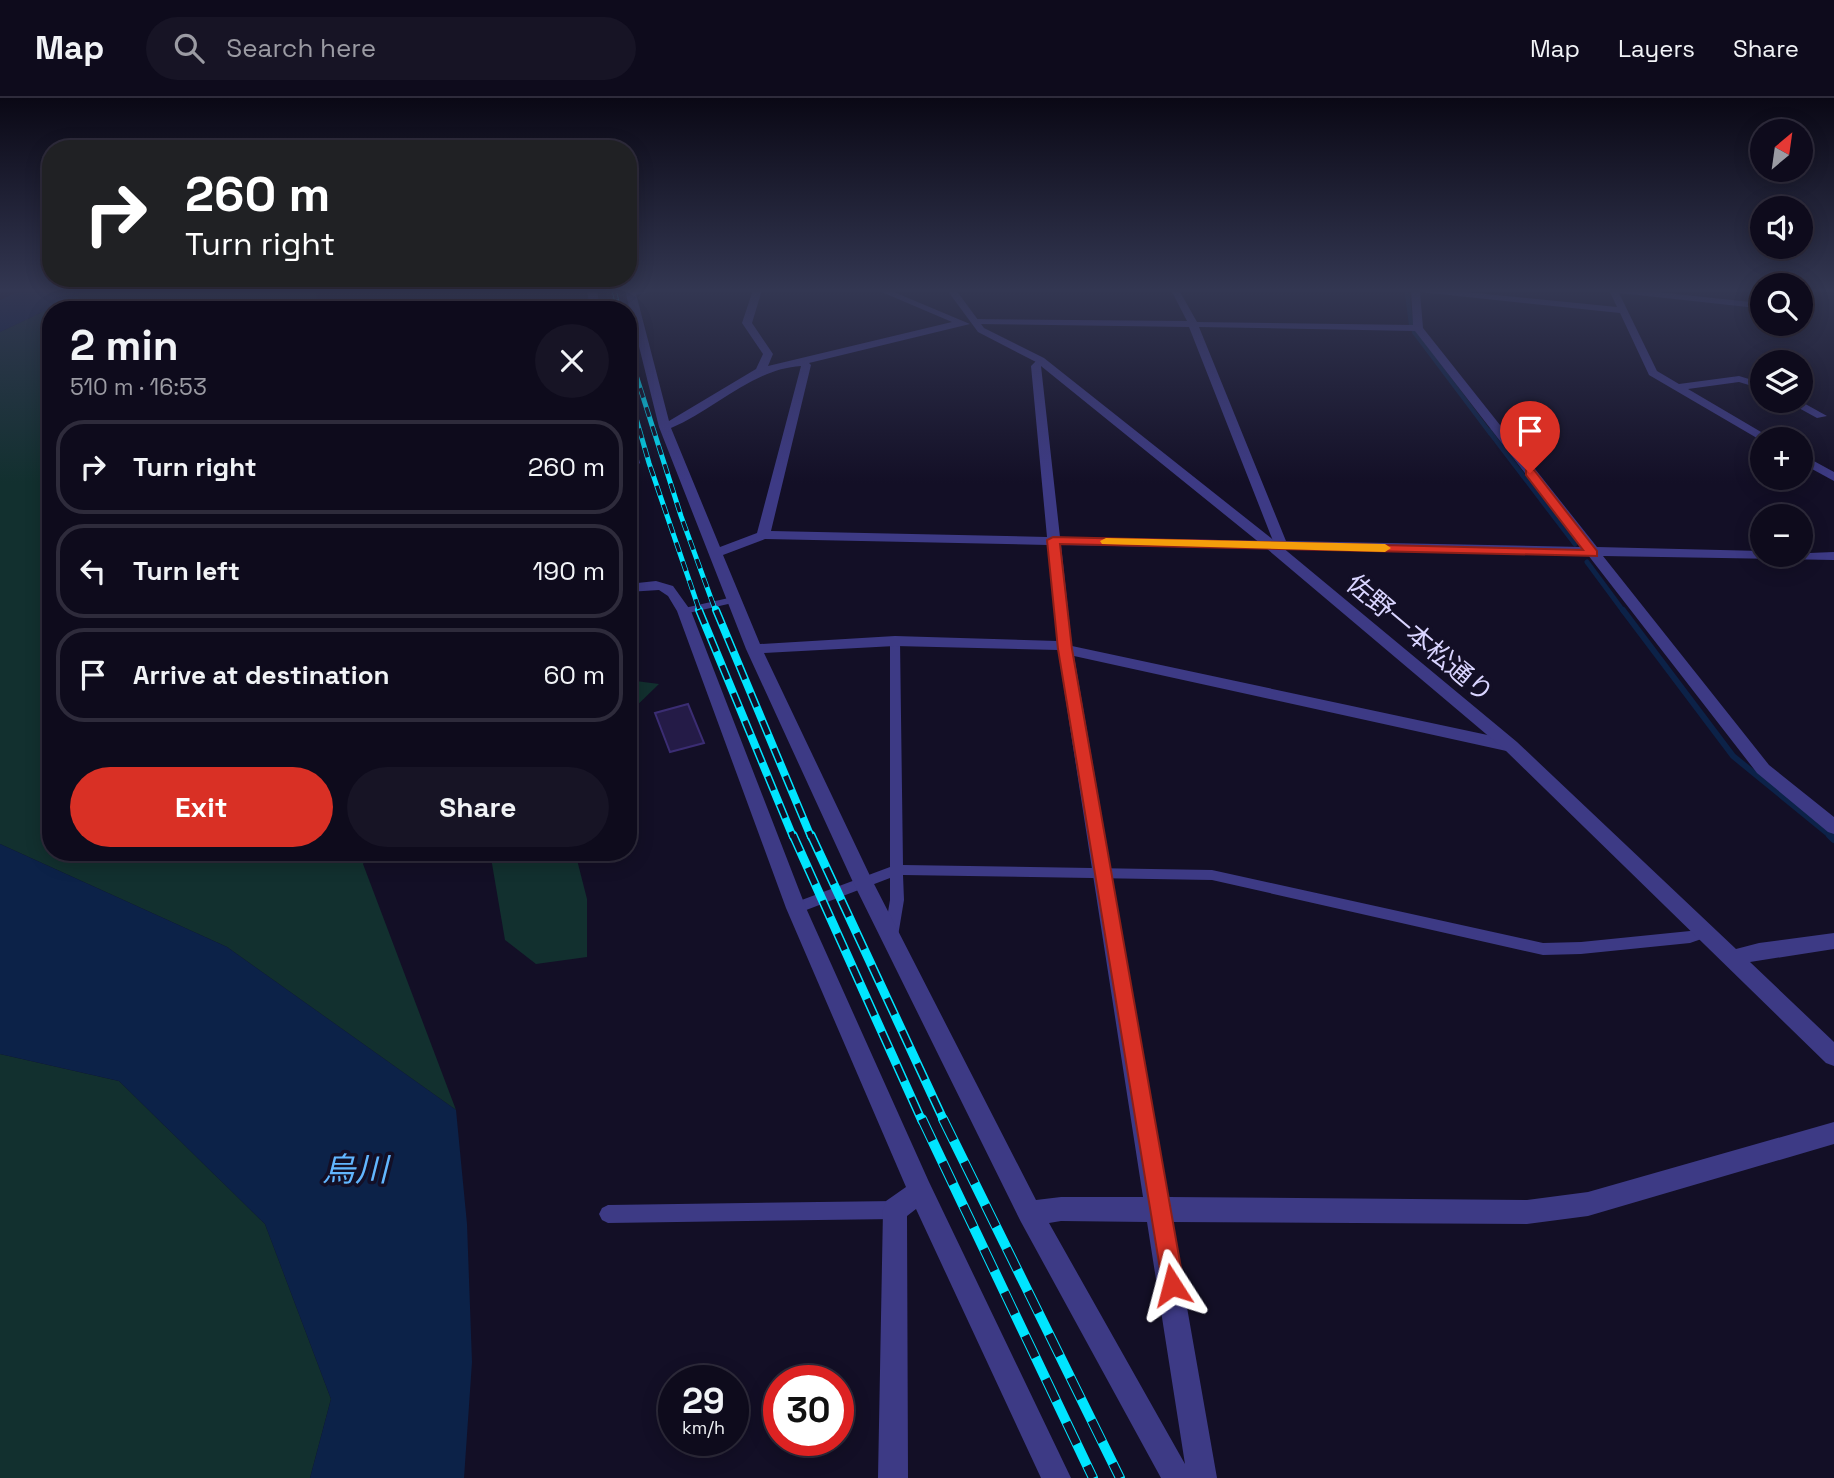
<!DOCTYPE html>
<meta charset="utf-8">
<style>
:root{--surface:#0e0b1c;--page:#171425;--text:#f1f3f6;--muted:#9b9ba3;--line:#2e2b3b;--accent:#d93025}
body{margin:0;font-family:"Space Grotesk","Noto Sans JP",sans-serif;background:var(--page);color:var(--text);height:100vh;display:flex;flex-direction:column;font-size:26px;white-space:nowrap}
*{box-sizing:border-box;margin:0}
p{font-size:23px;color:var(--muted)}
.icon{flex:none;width:38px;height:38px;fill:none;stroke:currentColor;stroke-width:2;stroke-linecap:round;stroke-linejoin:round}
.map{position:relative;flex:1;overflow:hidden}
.side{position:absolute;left:42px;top:203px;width:595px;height:560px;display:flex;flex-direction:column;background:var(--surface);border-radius:28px;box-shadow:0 4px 18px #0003,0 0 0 2px var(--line)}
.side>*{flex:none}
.guide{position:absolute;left:42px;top:42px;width:595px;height:147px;border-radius:28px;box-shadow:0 4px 18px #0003,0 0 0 2px var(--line);background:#202124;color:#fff;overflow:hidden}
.needle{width:46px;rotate:29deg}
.buttons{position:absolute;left:1750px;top:21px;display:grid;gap:14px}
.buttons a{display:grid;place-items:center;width:63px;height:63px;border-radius:50%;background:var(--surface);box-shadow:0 4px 18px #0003,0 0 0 2px var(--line);font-size:35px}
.speed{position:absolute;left:658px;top:1267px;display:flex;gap:14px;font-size:35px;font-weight:700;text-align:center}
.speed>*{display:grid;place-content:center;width:91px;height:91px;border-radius:50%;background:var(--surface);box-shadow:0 4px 18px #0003,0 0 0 2px var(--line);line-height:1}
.speed small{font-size:18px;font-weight:400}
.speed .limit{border:10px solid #d22;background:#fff;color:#111}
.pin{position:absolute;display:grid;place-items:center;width:60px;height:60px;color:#fff;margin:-72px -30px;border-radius:50% 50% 50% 0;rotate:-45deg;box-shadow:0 0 7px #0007}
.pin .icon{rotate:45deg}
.me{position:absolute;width:77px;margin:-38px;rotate:351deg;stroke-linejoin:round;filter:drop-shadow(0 0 5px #0008)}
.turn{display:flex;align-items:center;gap:24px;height:147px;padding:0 28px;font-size:32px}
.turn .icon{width:91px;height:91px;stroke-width:2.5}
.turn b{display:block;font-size:49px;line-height:60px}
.round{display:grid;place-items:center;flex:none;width:74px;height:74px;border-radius:37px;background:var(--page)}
.headline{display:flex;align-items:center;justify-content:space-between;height:119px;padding:0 28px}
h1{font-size:42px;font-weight:700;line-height:52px}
.button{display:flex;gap:14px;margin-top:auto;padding:14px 28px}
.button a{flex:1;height:80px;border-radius:42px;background:var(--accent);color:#fff;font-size:28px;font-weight:700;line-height:80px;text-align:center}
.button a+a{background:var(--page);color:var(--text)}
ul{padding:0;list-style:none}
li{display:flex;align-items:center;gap:21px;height:94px;margin:0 14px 10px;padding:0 14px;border:4px solid var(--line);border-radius:28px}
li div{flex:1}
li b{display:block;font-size:26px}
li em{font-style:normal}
header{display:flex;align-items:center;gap:42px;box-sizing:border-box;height:98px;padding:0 35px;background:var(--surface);border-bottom:2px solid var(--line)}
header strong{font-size:33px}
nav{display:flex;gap:38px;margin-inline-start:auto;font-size:24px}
.search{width:490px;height:63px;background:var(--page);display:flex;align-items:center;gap:18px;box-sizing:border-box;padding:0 24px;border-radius:38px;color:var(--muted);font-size:26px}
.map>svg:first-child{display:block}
</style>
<header>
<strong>Map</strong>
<div class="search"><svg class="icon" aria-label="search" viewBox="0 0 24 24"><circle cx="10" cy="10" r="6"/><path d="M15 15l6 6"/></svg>Search here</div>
<nav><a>Map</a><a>Layers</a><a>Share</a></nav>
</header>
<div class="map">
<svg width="1834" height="1380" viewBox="0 0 1834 1380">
<rect width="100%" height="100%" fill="#130f26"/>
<path fill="#12302f" d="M89,192h227l1,20h-266v542h318l-6,12 93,246 -229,-163 -227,-103v-512z
M628,582l31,4 -31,30z
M490,754h85l12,47v58l-51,7 -31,-24z
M0,956l119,27 146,143 66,175 -21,79h-310z"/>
<path fill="#0c2248" d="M22,192h67l-89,42v-32z
M0,746l227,103 229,163 11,114 5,138 -8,116h-154l21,-79 -66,-175 -146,-143 -119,-27z"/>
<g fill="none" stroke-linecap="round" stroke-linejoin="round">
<path stroke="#0c2248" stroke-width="4.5" d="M1407,194l4,32
M1414,234l76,101"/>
<path stroke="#0c2248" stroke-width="5" d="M1489,333l86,113
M1587,464l37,50"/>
<path stroke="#0c2248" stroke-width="6" d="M1623,512l110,146 99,81"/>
<path stroke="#0c2248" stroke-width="8" d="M1830,737l4,4"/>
</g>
<path fill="#241b47" stroke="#3b2d73" stroke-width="2" d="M688,606l16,39 -34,9 -15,-39z"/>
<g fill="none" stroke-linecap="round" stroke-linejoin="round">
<path fill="#3d3a85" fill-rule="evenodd" d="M644,192h13l-25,6 -3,-2z
M628,232l11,-1 3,2 -14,3z
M733,499l4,1v4l-53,12 -5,-3 1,-2z
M895,540l5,3 3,224 309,5 331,73 38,-1 109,-11 15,-5 5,2 2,4 -2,4 -20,7 -109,11 -38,1 -331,-75 -309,-5 1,25 -6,36 -2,4 -5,2 -5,-2 -2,-4 6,-36v-22l-89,34 -5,1 -5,-1 -2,-4 2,-4 99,-37v-226z
M895,1103l6,3 3,6 -3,6 -6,3 -287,4 -6,-3 -3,-6 3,-6 6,-3z"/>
<path fill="#3d3a85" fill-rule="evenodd" d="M587,192h10l3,20h-10z
M625,192h10l34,131 87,-52 7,-15 -21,-31 11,-33h9l-10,33 21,31 -5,12 184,-44 -75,-32h12l81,34 -161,39 2,2 -40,166 276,6 -16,-171 9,-9 5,3 -4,6 19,171 213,4 -84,-214 -214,-3 -3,-1v-4l215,2 -16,-31h8l18,32 216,3 -2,-35h35l171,17 -8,-17h29l122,13 2,2 -5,3 -138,-15 38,78 22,13 60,-8 23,7v6l-23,-7 -51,7 85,50 -11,2 -113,-66 -29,-62 -200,-21 3,36 174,219 165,4v4l72,-3v8l-231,-4 166,209 65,52v17l-6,-2 -71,-59 -169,-218 -527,-10 11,101 439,94 8,6 -8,6 -437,-96 94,541 359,3 61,-8 246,-70v22l-246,72 -61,8 -355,-2 45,256h-56l-140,-256 -169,-342 -106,-231 -87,-222zM1199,229l216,4 167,216 -296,-6zM801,268l-44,167 -37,14 -49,-119c44,-18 81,-59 130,-62zM765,441l283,6 9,96 -162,-5 -135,8 -37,-89zM895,548l163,4 85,547h-82l-25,3 -164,-320 -108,-227zM1061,1123l86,1 38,242 -136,-241z
M1786,303h14l27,15 -10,2z
M628,339l6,3 6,23 -12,10z
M1801,356l33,18v9l-33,-18z
M656,483l17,5 18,25 115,297 123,274 142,296h-30l-125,-269 -9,7 1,262h-30l5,-268 3,-9 20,-14 -120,-279 -109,-297 -9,-15 -9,-6 -31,2v-8z"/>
<path fill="#3d3a85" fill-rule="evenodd" d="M947,192h9l28,38 60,30 232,184 241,200 219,207 23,-6 75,-10v16l-84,13 84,80v24l-8,-3 -321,-313 -239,-202 -230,-186 -58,-30z"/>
<defs>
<path id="rail-far3" d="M614,192l5,20
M628,252l53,166 35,96
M628,292l21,73 51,149"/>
<path id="rail-far2" d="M699,512l94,227
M716,512l95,227"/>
<path id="rail-far1" d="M793,737l129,286
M811,737l133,286"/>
<path id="rail" d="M922,1021l171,359
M943,1021l177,359"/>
</defs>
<use href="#rail-far3" stroke="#00e5ff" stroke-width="5"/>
<use href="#rail-far2" stroke="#00e5ff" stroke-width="8"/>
<use href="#rail-far1" stroke="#00e5ff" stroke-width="9"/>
<use href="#rail" stroke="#00e5ff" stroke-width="10"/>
<use href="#rail-far3" stroke="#130f26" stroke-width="3.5" stroke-dasharray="10" stroke-linecap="butt"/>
<use href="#rail-far2" stroke="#130f26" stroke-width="5" stroke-dasharray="15" stroke-linecap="butt"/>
<use href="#rail-far1" stroke="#130f26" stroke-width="6" stroke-dasharray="18" stroke-linecap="butt"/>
<use href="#rail" stroke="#130f26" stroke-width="8" stroke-dasharray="24" stroke-linecap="butt"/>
</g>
<linearGradient id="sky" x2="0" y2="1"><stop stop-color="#0a0815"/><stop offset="0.5" stop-color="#333752"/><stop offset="1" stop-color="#333752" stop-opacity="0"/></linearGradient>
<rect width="1834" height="385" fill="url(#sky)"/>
<path fill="#d93025" stroke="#8d1f18" stroke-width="2" d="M1526,372h8l63,81v5l-537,-12 12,105 112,636 -4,8 -8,4 -8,-4 -106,-644 -11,-109 6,-3 530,13 -57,-75z"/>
<path fill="#f59e0b" d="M1106,440l279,6 6,4 -6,4 -283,-8 -2,-3z"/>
<g text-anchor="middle" stroke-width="7" stroke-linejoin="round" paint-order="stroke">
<g font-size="26" fill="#d9d4ff" stroke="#130f26">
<text transform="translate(1420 540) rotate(40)" y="9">佐野一本松通り</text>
</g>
<g font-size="33" font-style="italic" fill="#62b6ff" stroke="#130f26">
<text x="355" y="1083">烏川</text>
</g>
</g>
</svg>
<div class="buttons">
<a><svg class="needle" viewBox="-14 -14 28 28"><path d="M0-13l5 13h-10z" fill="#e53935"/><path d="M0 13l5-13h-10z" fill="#9b9ba3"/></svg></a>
<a><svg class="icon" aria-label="sound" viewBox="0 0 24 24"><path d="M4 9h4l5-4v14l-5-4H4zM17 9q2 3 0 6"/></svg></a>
<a><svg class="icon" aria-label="search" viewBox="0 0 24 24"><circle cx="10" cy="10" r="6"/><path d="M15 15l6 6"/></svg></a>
<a><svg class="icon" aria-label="layers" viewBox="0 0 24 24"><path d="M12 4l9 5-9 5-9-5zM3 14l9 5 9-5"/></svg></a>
<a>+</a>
<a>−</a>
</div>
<div class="speed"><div>29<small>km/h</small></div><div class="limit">30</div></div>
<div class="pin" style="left:1530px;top:375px;background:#d93025"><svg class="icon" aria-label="arrive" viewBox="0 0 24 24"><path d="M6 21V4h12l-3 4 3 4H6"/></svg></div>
<svg class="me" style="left:1172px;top:1187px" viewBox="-20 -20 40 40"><path d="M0-17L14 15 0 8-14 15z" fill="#d93025" stroke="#fff" stroke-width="4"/></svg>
<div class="guide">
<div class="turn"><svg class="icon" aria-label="right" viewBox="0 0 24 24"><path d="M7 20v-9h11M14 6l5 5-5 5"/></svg><div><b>260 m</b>Turn right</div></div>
</div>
<section class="side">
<div class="headline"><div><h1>2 min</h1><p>510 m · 16:53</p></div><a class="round"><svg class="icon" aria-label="close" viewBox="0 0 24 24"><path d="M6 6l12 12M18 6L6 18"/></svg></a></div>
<ul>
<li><svg class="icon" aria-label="right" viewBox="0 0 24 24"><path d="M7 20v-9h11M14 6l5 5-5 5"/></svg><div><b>Turn right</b></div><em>260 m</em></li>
<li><svg class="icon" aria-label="left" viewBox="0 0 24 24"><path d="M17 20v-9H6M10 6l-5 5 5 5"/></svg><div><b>Turn left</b></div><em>190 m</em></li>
<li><svg class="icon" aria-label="arrive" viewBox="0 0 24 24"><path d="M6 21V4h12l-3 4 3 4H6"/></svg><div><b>Arrive at destination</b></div><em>60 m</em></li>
</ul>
<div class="button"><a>Exit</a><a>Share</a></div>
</section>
</div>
